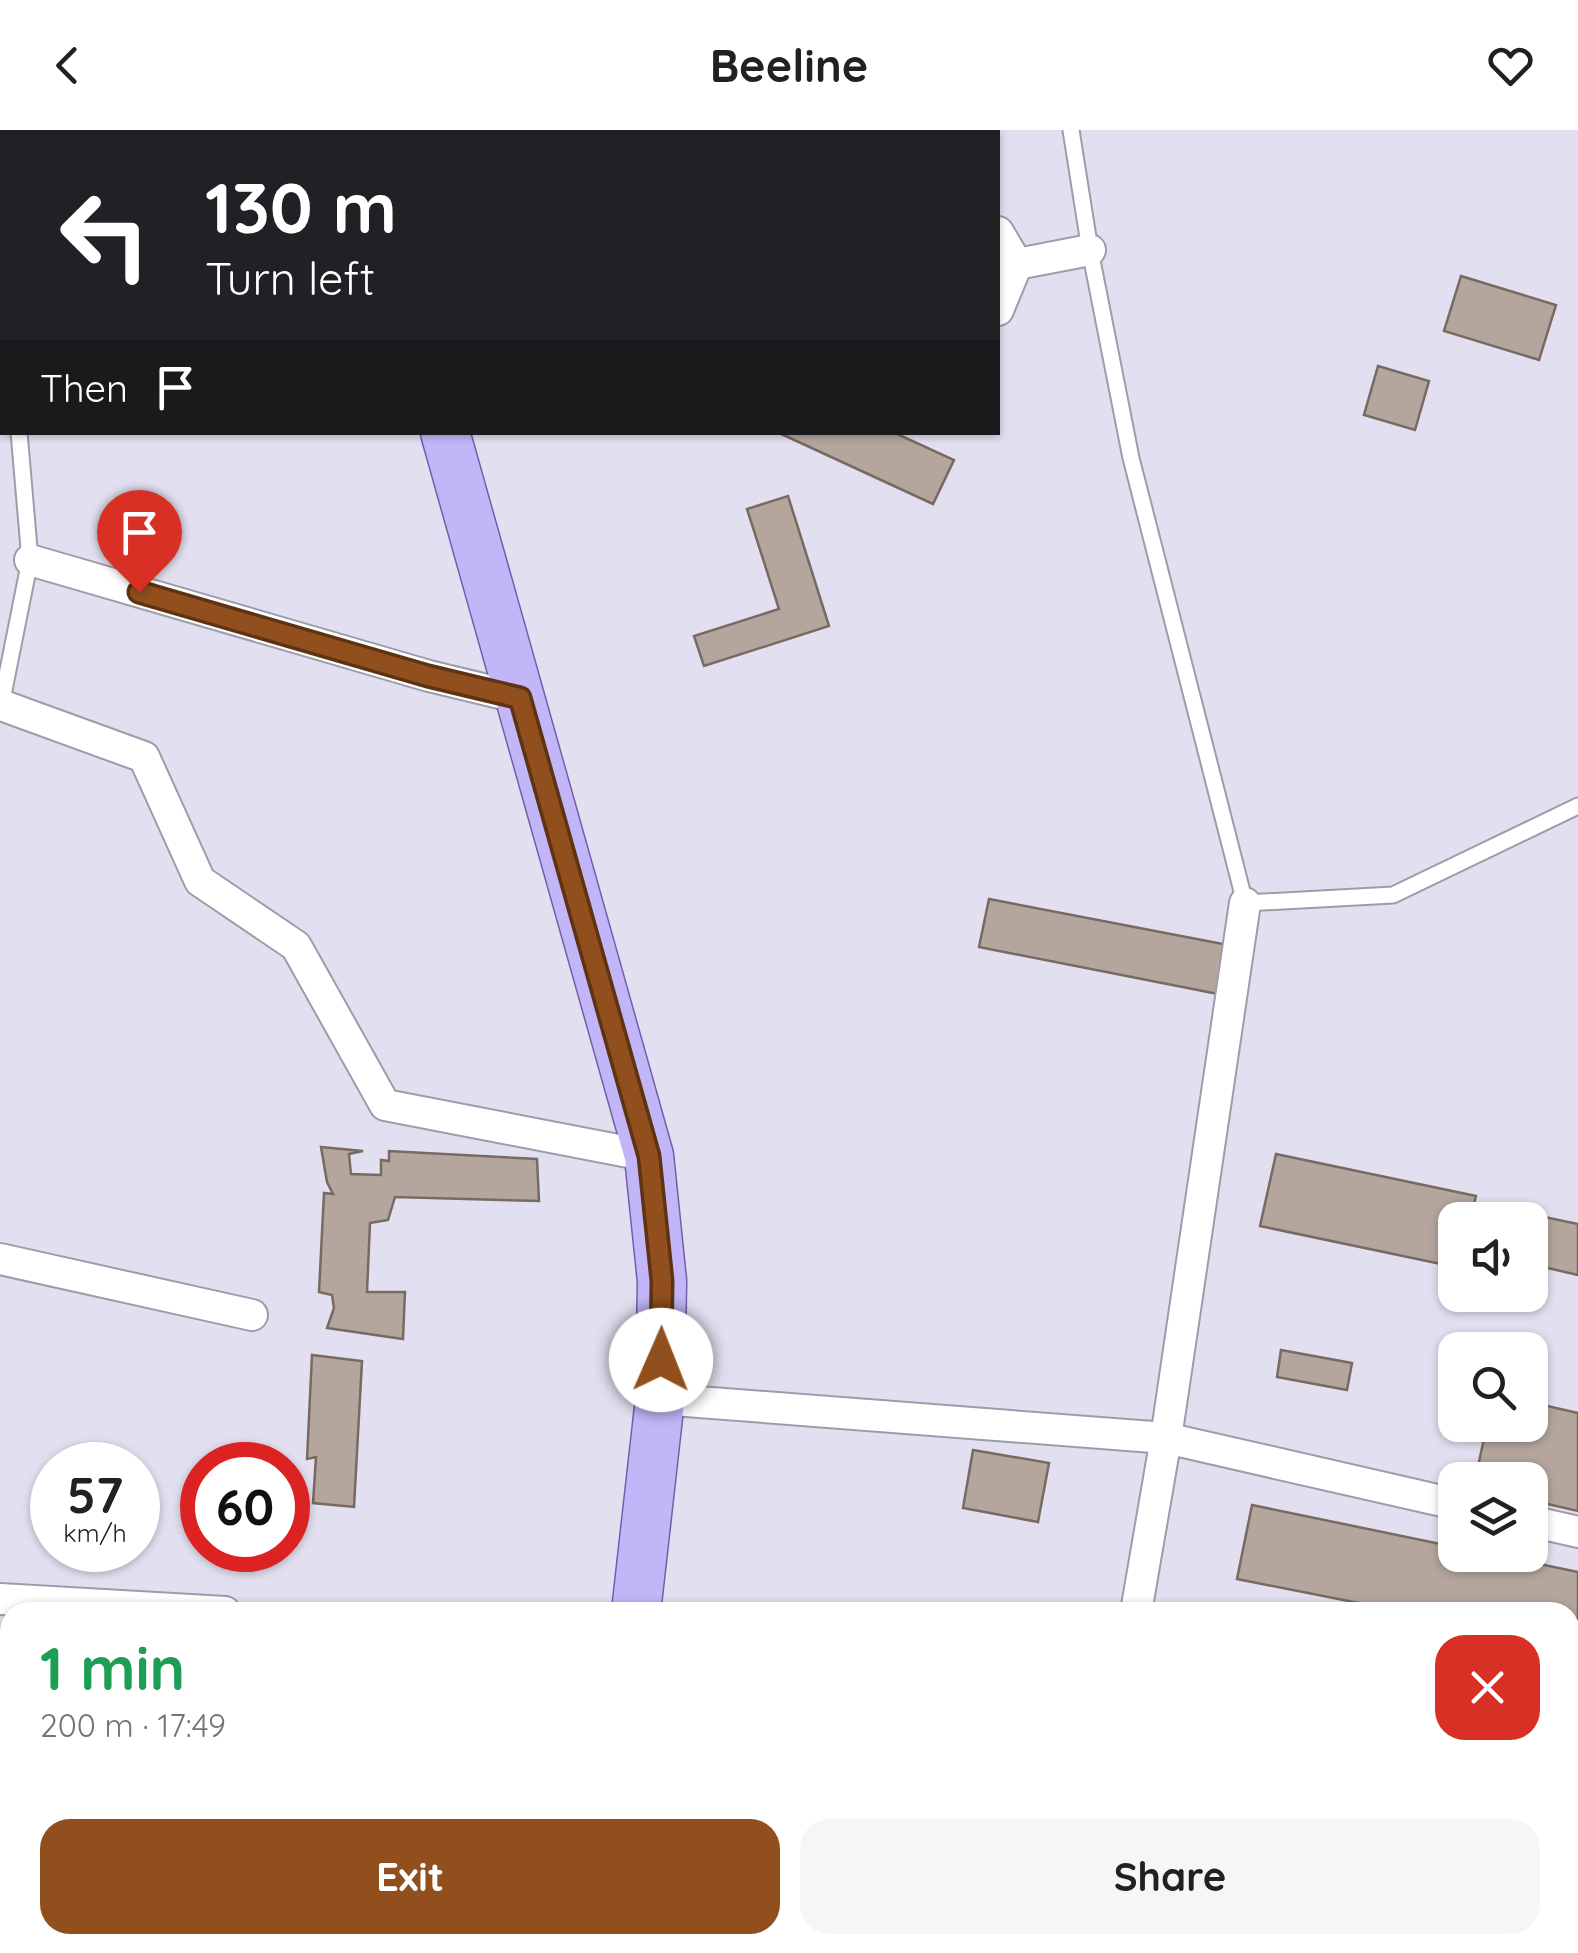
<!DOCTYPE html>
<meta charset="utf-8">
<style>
:root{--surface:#fff;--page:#f6f6f6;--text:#202124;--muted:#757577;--accent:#914f1d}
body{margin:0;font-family:Quicksand,sans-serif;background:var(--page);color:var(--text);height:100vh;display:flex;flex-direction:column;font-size:38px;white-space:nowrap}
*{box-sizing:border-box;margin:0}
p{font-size:32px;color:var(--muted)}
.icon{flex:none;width:55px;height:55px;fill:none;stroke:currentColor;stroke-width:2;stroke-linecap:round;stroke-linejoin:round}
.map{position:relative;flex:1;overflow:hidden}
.panel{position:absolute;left:0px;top:1472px;width:1580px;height:352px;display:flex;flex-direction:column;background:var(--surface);border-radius:30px 30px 0 0;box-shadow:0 2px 8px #0004}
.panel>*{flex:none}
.hud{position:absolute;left:0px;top:0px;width:1000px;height:305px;box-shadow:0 2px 8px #0004;background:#202124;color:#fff;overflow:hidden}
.tools{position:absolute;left:1438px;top:1072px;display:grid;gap:20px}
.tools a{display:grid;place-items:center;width:110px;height:110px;border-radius:20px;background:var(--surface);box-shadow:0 2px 8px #0004;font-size:50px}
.speed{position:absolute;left:30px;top:1312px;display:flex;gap:20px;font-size:50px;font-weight:700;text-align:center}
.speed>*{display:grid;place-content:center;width:130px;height:130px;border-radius:50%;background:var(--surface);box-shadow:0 2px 8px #0004;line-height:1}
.speed small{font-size:25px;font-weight:400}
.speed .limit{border:15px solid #d22;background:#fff;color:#111}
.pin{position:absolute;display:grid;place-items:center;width:85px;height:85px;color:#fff;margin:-102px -42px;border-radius:50% 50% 50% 0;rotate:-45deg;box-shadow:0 0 10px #0007}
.pin .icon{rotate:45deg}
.me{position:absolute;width:110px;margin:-55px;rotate:1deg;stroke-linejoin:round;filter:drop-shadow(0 0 8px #0008)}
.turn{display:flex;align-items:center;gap:35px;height:210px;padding:0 40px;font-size:45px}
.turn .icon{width:130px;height:130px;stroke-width:2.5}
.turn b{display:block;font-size:70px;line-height:85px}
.then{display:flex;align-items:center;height:95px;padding:0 40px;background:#0003;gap:20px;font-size:38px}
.round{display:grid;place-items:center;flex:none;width:105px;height:105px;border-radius:30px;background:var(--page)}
.headline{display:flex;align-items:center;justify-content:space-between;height:170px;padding:0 40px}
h1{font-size:60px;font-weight:800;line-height:75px;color:#1e9e55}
.cta{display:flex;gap:20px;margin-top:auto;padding:20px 40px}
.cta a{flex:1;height:115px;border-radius:30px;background:var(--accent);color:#fff;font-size:40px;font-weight:800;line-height:115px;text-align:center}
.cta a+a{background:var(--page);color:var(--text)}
header{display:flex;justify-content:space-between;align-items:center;height:130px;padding:0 40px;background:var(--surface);font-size:45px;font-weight:800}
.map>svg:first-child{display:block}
</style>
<header><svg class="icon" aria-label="back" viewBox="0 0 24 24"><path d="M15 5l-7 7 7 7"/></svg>Beeline<svg class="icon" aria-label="heart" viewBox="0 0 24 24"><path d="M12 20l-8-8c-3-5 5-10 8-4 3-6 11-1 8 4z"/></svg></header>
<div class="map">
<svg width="1578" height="1823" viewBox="0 0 1578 1823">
<rect width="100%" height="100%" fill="#e2e0f0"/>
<path fill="#b4a69d" stroke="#786a62" stroke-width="2.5" d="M1461,146l95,29 -17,55 -95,-29z
M1378,236l51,15 -14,49 -51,-15z
M777,302h116l61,28 -21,44z
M788,366l41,130 -125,40 -10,-30 85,-27 -32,-100z
M989,769l239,46 -10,49 -239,-47z
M321,1017l42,4 -14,3 2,20 30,1v-15l8,1v-10l148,8 2,42 -144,-4 -7,23 -18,3 -3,69h38l-2,47 -76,-11 7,-20 -2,-13 -13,-3 5,-99 9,1 -6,-12z
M1276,1024l200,42 -6,24h-15v47l-195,-41z
M1516,1081l62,13v51l-48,-11v-44h-16z
M1281,1220l71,13 -5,27 -70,-13z
M312,1225l50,6 -8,146 -41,-4 3,-46 -9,2z
M1530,1272l48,11v98l-48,-11v-20h-55l12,-55h43z
M973,1320l76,13 -11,59 -75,-14z
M1252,1375l203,42v8h41l82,17v76l-8,-2v-34h-166l-167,-33z
M1570,1622l8,2v67l-8,-2z
M1570,1795l8,2v26h-196l-40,-8h228z
M831,1815h59l-1,8h-59z"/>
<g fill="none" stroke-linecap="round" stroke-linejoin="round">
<defs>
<path id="service" d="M1071,0l19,120 41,208 114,445 148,-8 185,-89
M0,124l2,1
M0,580l30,-150 -11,-128"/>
<path id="minor" d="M937,0l1,2
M998,102l19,32
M998,180l19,-46 73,-14
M30,430l399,116 91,22
M1,575l143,52 56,124 96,65 89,159 264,51
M0,1129l252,56
M660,1269l506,39 289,66
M1530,1391l48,11
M0,1469l225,13
M1136,1482l30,-174 79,-535
M0,1549l10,8
M297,1815l8,8
M1055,1823l7,-8"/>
<path id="primary" d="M371,2v-2
M445,302l204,724 13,125 -2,118 -24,213
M588,1823l2,-8"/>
</defs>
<use href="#service" stroke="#9d9cab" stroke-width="19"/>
<use href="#minor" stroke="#9d9cab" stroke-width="34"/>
<use href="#primary" stroke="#6e60aa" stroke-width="51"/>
<use href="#service" stroke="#fff" stroke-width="15"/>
<use href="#minor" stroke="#fff" stroke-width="30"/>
<use href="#primary" stroke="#c2b6f9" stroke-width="48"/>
</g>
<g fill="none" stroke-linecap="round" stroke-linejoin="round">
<defs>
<path id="route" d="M139,462l289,84 92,22 129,458 13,125 -1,79"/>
</defs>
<use href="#route" stroke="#5e3313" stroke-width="25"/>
<use href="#route" stroke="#914f1d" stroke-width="18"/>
</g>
</svg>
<div class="tools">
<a><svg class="icon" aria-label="sound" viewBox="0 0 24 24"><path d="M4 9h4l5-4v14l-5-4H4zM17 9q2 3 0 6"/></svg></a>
<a><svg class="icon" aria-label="search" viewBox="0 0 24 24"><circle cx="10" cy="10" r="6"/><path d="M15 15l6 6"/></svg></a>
<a><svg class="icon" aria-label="layers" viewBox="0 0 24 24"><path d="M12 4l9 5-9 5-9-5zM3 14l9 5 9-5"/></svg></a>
</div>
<div class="speed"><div>57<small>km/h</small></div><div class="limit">60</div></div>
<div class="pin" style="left:139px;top:462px;background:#d93025"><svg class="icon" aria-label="arrive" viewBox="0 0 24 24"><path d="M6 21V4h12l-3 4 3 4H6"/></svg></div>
<svg class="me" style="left:661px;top:1230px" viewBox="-20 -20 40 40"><circle r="19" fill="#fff"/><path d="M0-13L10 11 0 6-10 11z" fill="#914f1d"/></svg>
<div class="hud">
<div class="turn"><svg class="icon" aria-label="left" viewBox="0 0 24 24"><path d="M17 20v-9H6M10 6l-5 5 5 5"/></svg><div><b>130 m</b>Turn left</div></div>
<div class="then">Then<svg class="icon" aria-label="arrive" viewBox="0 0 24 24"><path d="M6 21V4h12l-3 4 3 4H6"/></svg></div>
</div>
<section class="panel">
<div class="headline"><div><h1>1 min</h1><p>200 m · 17:49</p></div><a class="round" style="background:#d93025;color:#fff"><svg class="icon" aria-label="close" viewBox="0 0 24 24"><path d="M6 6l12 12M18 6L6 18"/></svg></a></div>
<div class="cta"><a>Exit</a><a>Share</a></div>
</section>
</div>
